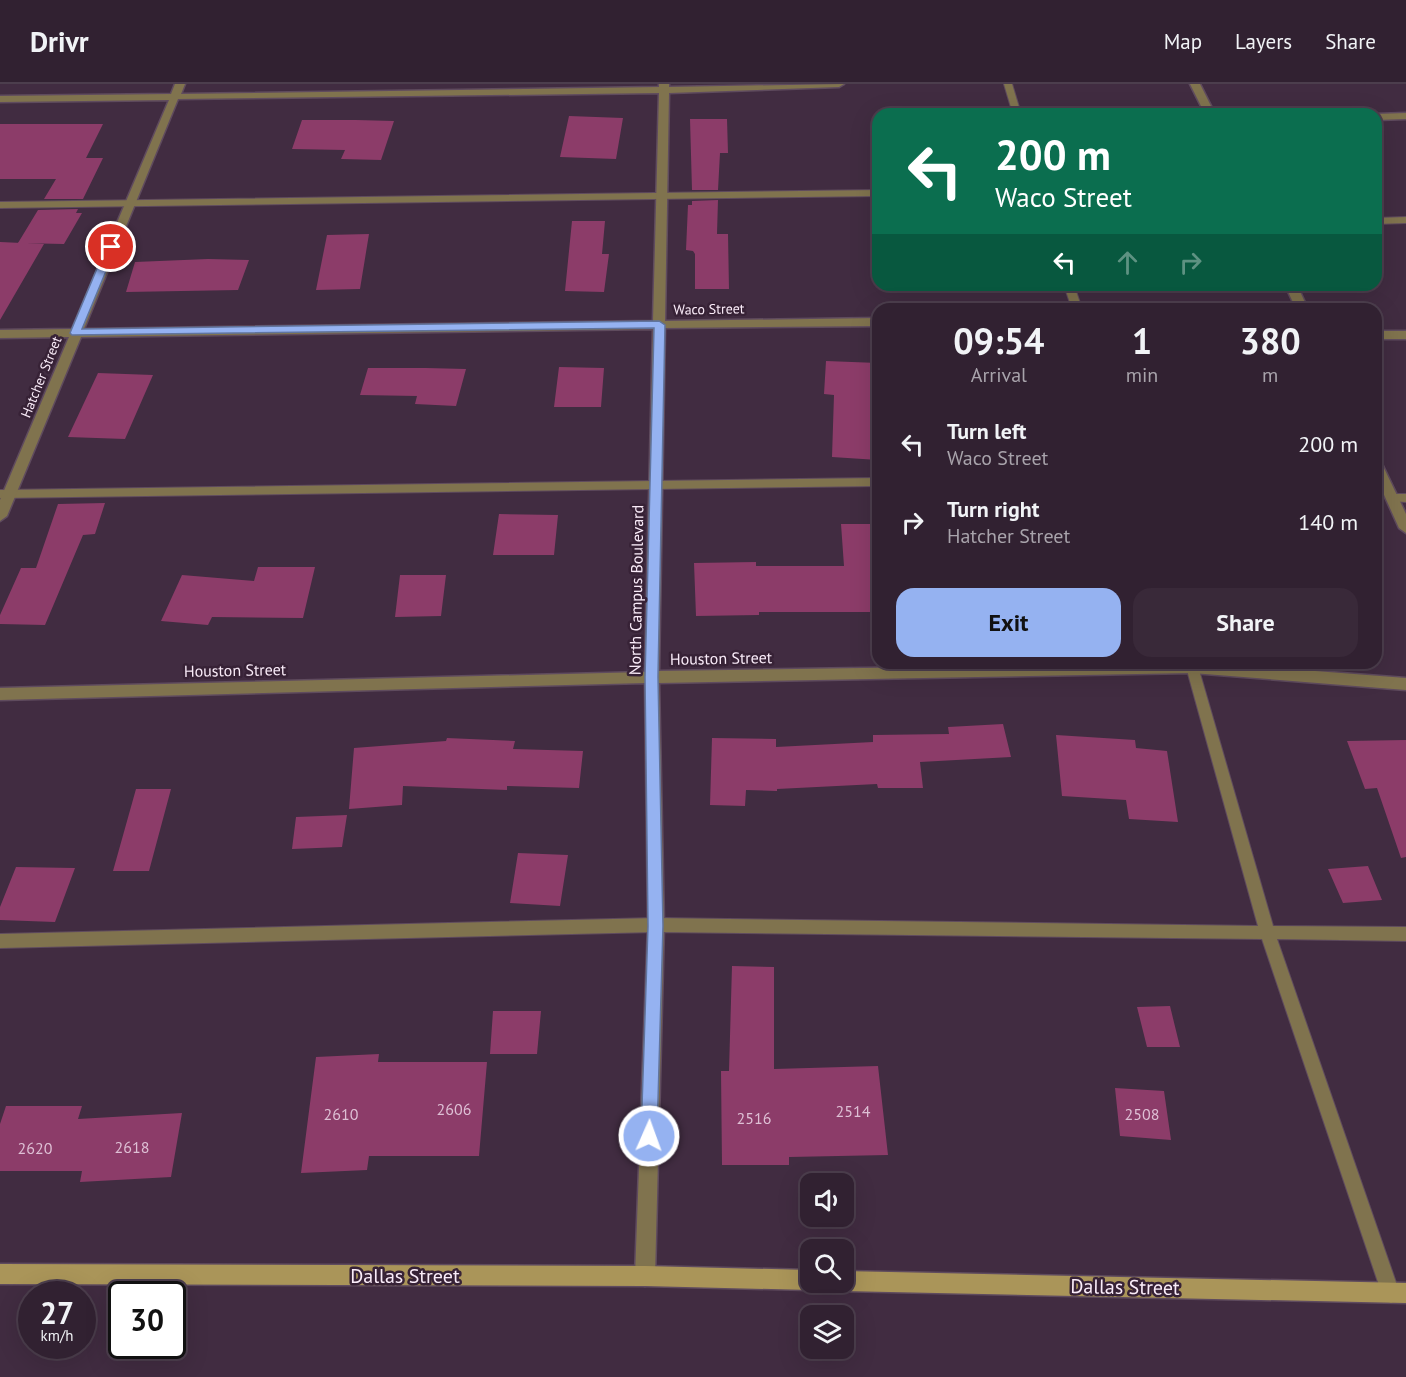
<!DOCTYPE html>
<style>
:root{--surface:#312131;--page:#392939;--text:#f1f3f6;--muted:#a8a3ab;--line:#4c3e4d;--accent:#95b2f1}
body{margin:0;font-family:"PT Sans",sans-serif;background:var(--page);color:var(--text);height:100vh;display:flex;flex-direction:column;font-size:22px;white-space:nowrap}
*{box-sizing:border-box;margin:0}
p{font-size:20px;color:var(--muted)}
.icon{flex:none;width:33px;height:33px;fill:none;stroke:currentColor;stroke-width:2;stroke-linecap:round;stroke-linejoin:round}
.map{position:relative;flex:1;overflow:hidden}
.side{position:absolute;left:872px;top:219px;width:510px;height:366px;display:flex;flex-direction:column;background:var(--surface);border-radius:18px;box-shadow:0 6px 24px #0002,0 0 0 2px var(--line)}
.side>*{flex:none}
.guide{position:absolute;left:872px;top:24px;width:510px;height:183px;border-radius:18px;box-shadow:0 6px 24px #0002,0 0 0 2px var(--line);background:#0b6e4f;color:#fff;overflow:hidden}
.fabs{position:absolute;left:800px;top:1089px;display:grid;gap:12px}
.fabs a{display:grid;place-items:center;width:54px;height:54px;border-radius:12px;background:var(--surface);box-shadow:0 6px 24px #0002,0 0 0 2px var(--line);font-size:30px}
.speed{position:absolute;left:18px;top:1197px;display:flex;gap:12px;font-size:30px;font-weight:700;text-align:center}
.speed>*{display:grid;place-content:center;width:78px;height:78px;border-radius:50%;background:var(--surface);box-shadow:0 6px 24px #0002,0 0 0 2px var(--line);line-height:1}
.speed small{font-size:15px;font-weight:400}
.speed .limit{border:3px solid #111;border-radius:9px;background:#fff;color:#111}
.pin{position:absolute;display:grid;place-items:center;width:51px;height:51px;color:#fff;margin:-26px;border:3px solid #fff;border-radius:50%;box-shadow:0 2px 6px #0007}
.me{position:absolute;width:66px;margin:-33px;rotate:2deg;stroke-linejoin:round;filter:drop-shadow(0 0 4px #0008)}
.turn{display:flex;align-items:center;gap:21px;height:126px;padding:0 24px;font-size:27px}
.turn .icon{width:78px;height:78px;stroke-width:2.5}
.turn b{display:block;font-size:42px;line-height:51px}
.lanes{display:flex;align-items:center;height:57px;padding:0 24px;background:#0003;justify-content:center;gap:30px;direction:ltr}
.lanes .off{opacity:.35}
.eta{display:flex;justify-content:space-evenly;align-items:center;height:102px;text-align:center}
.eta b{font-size:36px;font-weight:700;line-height:42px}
.primary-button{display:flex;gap:12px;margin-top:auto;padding:12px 24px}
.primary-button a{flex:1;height:69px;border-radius:18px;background:var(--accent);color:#111;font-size:24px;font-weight:700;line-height:69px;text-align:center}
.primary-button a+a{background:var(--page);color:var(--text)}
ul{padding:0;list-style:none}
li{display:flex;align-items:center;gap:18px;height:78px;padding:0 24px}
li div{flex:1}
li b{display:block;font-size:22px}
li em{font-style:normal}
header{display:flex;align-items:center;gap:36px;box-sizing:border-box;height:84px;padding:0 30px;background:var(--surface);border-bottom:2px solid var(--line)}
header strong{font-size:28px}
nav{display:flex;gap:33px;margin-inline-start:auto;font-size:21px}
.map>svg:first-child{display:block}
</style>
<header>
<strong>Drivr</strong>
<nav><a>Map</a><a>Layers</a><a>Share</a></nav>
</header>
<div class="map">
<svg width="1406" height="1293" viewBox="0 0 1406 1293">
<rect width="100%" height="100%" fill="#412c41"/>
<path fill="#8c3c69" d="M569,32l54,2 -7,41 -56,-2z
M690,35h37l1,34h-8l-2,37h-26z
M302,36h54l38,1 -13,39 -40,-1 4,-9 -53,-1z
M0,40h103l-17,34h17l-20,41h-39l12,-20h-56z
M718,116l-1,34h11l1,55h-34v-35l-2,-3 -7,-1 2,-45h4v-4z
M78,125l-2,4h6l-18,31 -46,-1 20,-33z
M572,137h33l-3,33h7l-5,38 -39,-1z
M369,150l-9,55 -44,1 11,-55z
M0,158l44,2 -44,76z
M208,175l41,1 -11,30 -112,2 9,-30z
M826,277l52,2v97l-46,-3 2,-62 -10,-1z
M559,283l45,1 -3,39h-47z
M368,284h58l40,1 -10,37 -41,-2 2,-8 -57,-1z
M98,289l55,2 -28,64 -57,-2z
M105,419l-10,31 -12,1 -38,90 -45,-1v-9l21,-47h15l22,-64z
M499,430l59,1 -4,40h-61z
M841,440h30l7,62v26h-119v3l-63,1 -2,-53 62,-1v4h88z
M258,483h57l-12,51 -91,-1 -4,8 -47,-4 21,-46 72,6z
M400,491h46l-5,41 -46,1z
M1003,640l8,33 -91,5 3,26h-45l-1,-4 -100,5v2l-31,-1 -1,16 -35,-1 2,-67 64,1v8l97,-5v-7l76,-1 -1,-7z
M1056,651l79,5 1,8 31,3 11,71 -49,-3 -3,-19 -64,-4z
M447,654l68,3 -2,8 70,2 -4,37 -72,-2v4l-104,-4 -1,19 -53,4 5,-61 92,-7z
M1406,656v117l-5,1 -24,-70 -12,1 -18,-48z
M136,705h35l-22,82h-36z
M347,731l-5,32 -50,2 4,-32z
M518,769l50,2 -8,51 -50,-3z
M1368,782l14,34 -39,3 -15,-34z
M16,783l59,1 -20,54 -55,-2v-13z
M732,882l42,1v102l104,-3 10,89 -99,2v8h-67l-1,-94h8z
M1170,922l10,41h-33l-10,-40z
M493,927h48l-4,43h-47z
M379,970l-1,8h109l-8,94h-110l-2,14 -66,3 15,-116z
M1115,1004l49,3 7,49 -51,-4z
M6,1022h76l-4,13 104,-6 -11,64 -91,5 2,-11h-82v-47z"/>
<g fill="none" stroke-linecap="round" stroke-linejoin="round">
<defs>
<path id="service" d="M1004,0h8l9,30h-8z
M878,106v6l-878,12v-6z
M1406,133v6l-30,1v-6z
M1064,201h10l8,24h-10z
M878,394v8l-878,12v-8z
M1392,410h14v8l-18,-1 -2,-3 2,-3z
M1185,579h12l76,263 133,1v14l-129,-2 123,355 -3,6 -6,3 -6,-3 -3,-6 -120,-355 -606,-7 -656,16v-14l656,-16 602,8z"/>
<path id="minor" d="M175,0h10l-4,10 478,-7v-3h10v3l175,-3 -5,3 -170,6 -4,228 213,-3v8l-213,2 -6,343 553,-8 194,15v12l-214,-17 -533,10 5,242 -9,351 -3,7 -7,3 -7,-3 -3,-7 13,-351 -3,-242 -645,17v-12l645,-16 8,-343 -572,8 -74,179 -7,5v-21l69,-163 -69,1v-8l72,-1 97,-229 -169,2v-6l171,-2zM659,9l-6,228 -569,8 94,-230z
M1190,0h10l15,30h-10z
M1406,29v6l-30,1v-6z
M1285,201h12l11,24h-12z
M1376,247h30v8h-30z
M1376,376l6,4 24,50v19l-7,-5 -23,-51z"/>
<path id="secondary" d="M0,1180l645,2 165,4v12h9l-2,5 -7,3 -165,-4 -645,-2z
M843,1187l563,12v20l-563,-12 -7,-3 -2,-6h9z"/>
</defs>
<use href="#service" stroke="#5f4b5e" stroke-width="2"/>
<use href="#minor" stroke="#5f4b5e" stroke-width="3"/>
<use href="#secondary" stroke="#5f4b5e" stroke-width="3"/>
<use href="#service" fill="#80734e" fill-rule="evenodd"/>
<use href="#minor" fill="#80734e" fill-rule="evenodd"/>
<use href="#secondary" fill="#aa9559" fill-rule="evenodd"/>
</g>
<path fill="#95b2f1" stroke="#61749d" stroke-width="1.5" d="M111,160l5,3 -34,82 577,-8 6,4 -7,352 5,249 -6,210 -2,6 -6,2 -6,-2 -2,-6 7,-210 -3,-249 9,-349 -582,7 -2,-2 36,-86z"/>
<g text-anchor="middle" stroke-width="5" stroke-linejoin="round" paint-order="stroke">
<g font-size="14" fill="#faecf9" stroke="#372236">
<text transform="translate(709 225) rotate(-1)" y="5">Waco Street</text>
<text transform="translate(41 293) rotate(-68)" y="5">Hatcher Street</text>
</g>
<g font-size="16" fill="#faecf9" stroke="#372236">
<text transform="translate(636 506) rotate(-89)" y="6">North Campus Boulevard</text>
<text transform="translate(721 574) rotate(-1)" y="6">Houston Street</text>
<text transform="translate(235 586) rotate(-1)" y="6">Houston Street</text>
</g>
<g font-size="16" fill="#dec0d5">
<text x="454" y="1031">2606</text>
<text x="853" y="1033">2514</text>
<text x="341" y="1036">2610</text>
<text x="1142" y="1036">2508</text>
<text x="754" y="1040">2516</text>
<text x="132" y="1069">2618</text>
<text x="35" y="1070">2620</text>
</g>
<g font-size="20" fill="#faecf9" stroke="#372236">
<text x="405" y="1199">Dallas Street</text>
<text transform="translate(1125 1203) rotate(1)" y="7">Dallas Street</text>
</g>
</g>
</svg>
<div class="fabs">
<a><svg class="icon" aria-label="sound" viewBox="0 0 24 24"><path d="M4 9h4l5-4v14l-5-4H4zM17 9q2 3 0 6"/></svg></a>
<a><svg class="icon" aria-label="search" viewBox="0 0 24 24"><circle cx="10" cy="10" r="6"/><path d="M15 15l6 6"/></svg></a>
<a><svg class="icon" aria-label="layers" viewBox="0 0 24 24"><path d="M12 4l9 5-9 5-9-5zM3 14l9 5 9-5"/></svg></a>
</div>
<div class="speed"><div>27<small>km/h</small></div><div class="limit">30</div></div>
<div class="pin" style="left:111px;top:163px;background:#d93025"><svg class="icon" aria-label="arrive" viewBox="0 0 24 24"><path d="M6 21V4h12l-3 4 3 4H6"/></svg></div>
<svg class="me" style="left:649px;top:1052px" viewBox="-20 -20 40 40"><circle r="17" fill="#95b2f1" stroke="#fff" stroke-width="3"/><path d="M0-11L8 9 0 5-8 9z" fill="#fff"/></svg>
<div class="guide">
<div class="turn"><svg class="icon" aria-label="left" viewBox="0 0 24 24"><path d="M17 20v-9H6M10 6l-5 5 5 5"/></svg><div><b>200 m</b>Waco Street</div></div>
<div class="lanes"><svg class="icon" aria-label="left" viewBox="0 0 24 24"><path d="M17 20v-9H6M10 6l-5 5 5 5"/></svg><svg class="icon off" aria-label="ahead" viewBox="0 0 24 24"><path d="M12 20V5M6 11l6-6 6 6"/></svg><svg class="icon off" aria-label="right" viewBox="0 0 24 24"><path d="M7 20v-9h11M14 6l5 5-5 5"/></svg></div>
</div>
<section class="side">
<div class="eta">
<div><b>09:54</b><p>Arrival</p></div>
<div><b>1</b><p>min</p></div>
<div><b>380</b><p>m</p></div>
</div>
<ul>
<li><svg class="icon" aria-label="left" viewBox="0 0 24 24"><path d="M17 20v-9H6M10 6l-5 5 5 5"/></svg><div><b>Turn left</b><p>Waco Street</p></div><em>200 m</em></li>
<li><svg class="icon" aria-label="right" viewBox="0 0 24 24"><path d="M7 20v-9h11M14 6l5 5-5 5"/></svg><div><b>Turn right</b><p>Hatcher Street</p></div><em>140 m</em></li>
</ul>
<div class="primary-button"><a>Exit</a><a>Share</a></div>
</section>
</div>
